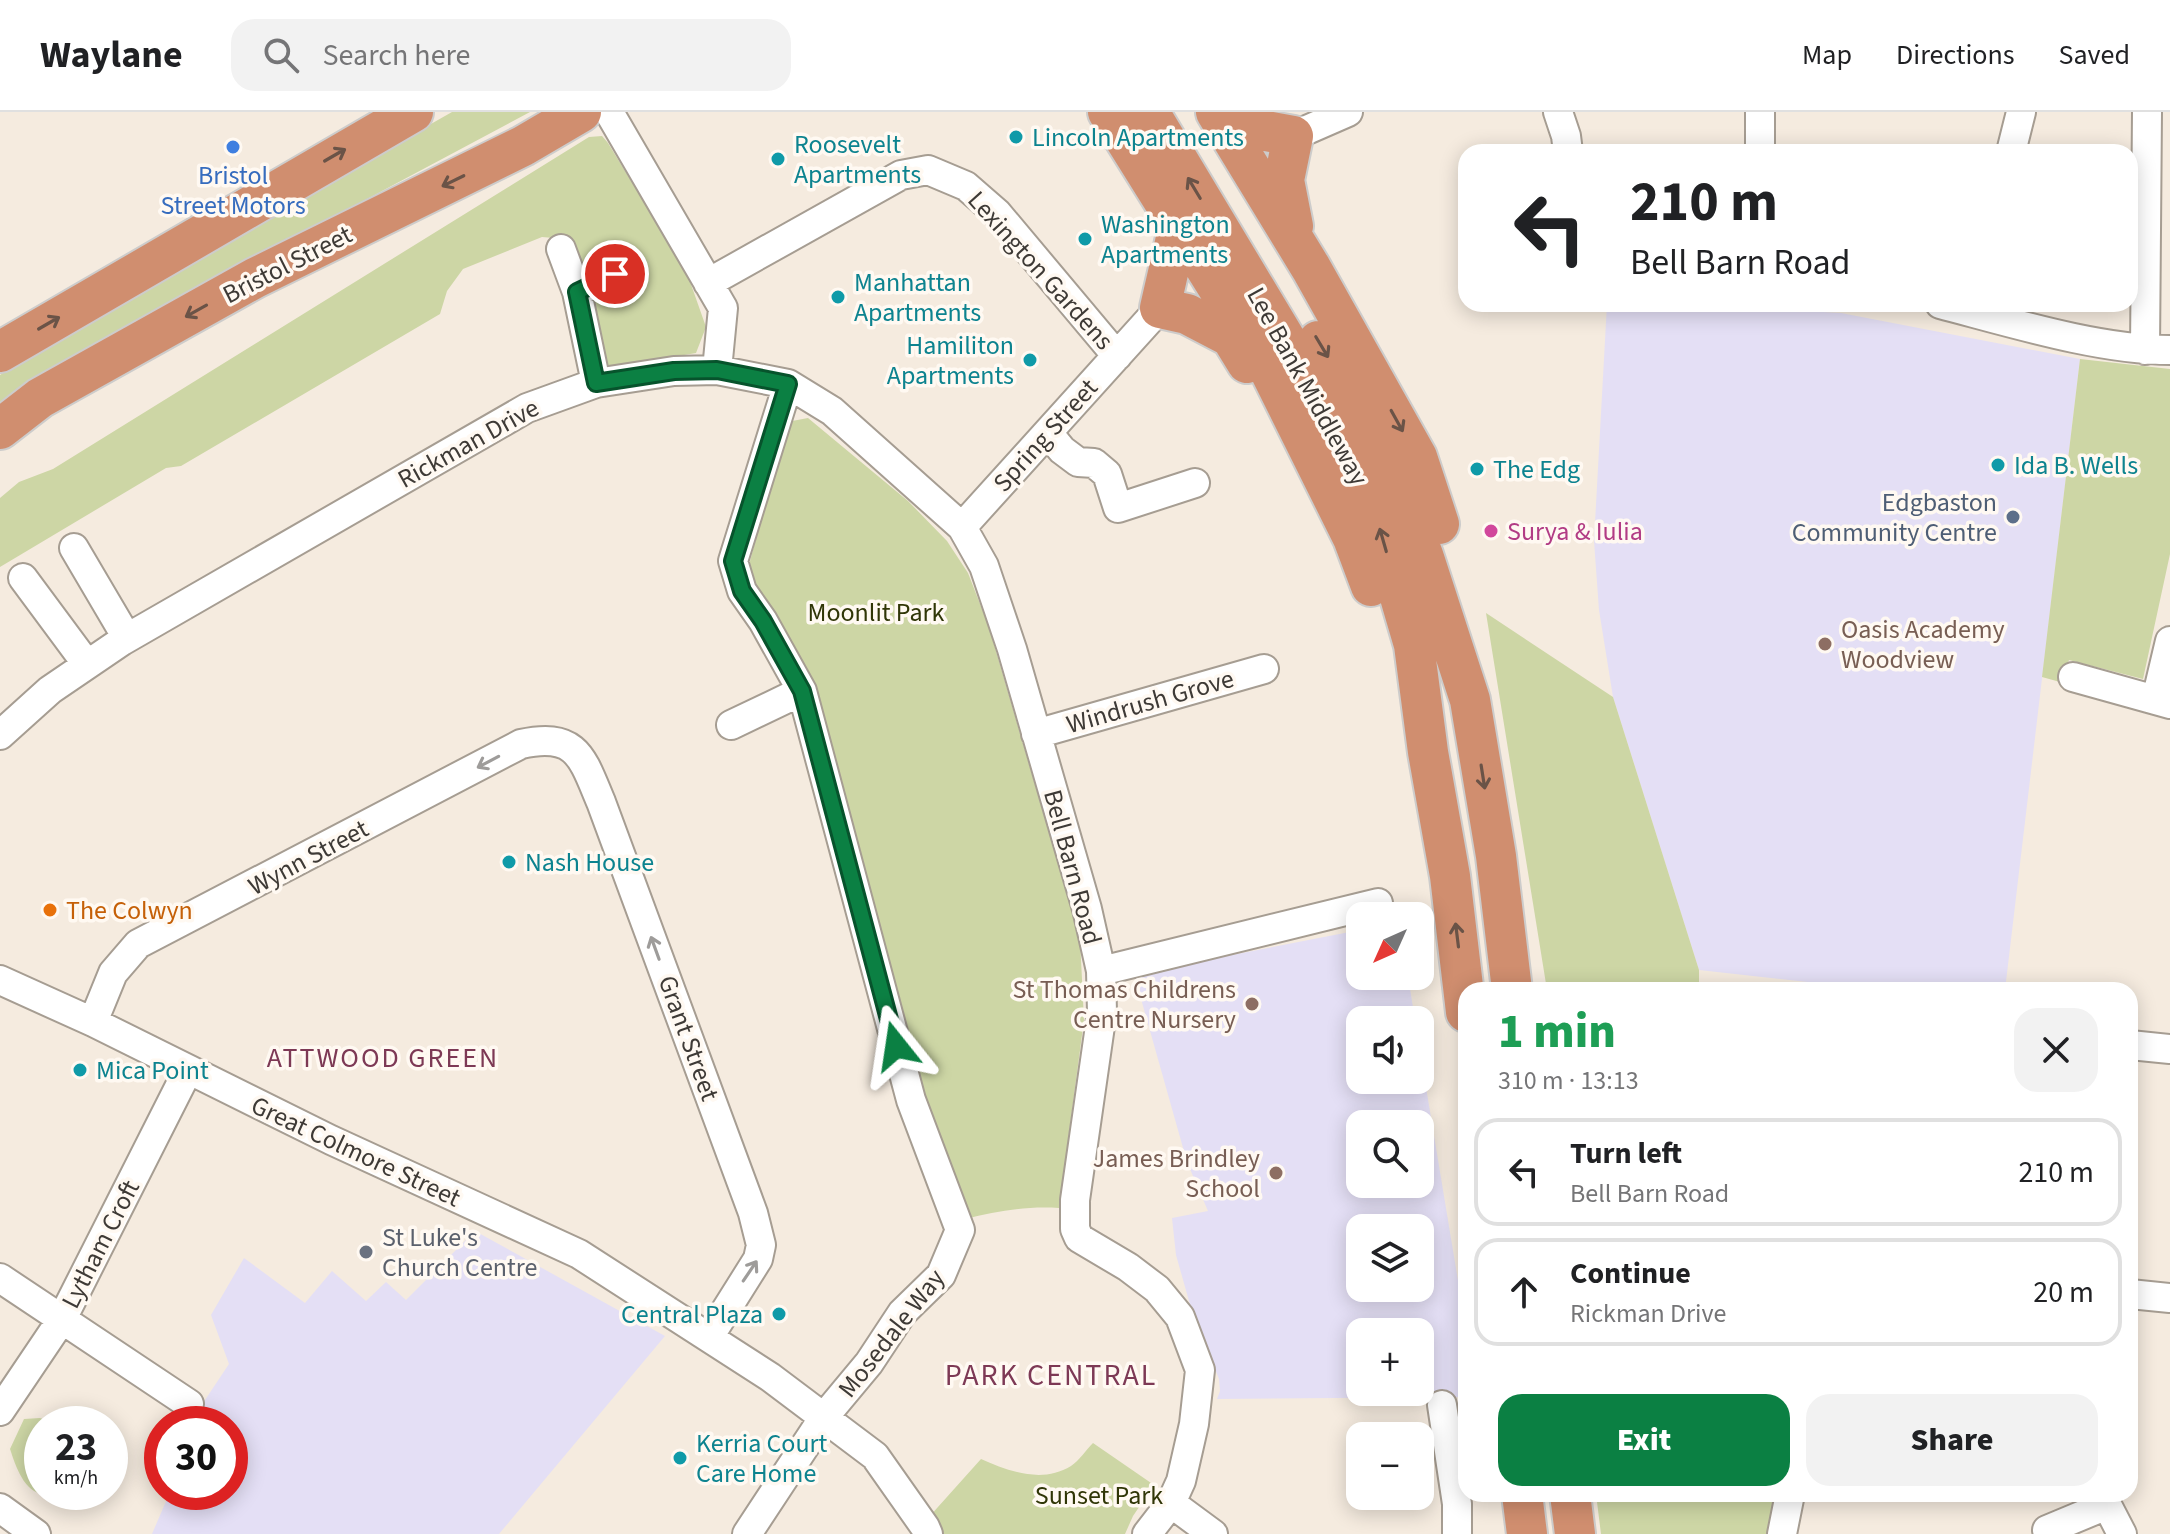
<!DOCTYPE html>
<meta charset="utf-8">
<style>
:root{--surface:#fff;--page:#f2f2f2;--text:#202124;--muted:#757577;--line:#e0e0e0;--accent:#0b8043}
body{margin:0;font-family:"Source Sans 3",sans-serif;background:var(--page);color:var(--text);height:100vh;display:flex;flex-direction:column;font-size:30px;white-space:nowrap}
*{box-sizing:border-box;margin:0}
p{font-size:26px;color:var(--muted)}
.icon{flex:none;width:44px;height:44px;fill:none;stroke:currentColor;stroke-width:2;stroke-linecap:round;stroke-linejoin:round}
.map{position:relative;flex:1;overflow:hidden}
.drawer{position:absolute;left:1458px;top:870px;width:680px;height:520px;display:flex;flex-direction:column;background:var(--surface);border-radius:24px;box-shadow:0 4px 20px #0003}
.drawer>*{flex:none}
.hud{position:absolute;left:1458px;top:32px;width:680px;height:168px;border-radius:24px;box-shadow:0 4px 20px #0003;background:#fff;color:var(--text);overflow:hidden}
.needle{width:52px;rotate:225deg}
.tools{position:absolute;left:1346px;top:790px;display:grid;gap:16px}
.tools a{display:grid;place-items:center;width:88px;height:88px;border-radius:16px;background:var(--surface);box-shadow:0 4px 20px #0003;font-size:40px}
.speed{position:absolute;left:24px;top:1294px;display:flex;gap:16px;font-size:40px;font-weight:700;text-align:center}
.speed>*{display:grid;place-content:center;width:104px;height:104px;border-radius:50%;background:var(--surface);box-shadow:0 4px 20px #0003;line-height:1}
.speed small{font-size:20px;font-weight:400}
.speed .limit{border:12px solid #d22;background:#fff;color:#111}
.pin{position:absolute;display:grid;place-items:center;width:68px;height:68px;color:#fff;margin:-34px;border:4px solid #fff;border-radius:50%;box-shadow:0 2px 8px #0007}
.me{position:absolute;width:88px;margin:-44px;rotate:345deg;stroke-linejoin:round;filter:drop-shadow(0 0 6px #0008)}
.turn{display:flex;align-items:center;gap:28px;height:168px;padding:0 40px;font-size:36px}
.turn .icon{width:104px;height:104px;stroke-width:2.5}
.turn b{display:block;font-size:56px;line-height:68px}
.round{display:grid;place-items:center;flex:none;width:84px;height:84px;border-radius:24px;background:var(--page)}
.overview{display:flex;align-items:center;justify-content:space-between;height:136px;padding:0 40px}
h1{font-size:48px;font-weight:800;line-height:60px;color:#1e9e55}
.button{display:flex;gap:16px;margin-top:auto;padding:16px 40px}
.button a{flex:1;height:92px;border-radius:24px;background:var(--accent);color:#fff;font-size:32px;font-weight:800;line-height:92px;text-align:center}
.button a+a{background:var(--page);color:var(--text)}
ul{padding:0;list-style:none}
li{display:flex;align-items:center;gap:24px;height:108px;margin:0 16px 12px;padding:0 24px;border:4px solid var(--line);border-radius:24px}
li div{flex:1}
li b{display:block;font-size:30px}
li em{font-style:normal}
header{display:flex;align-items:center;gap:48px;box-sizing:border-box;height:112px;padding:0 40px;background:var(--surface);border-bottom:2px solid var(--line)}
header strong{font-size:38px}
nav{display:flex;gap:44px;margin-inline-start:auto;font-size:28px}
.search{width:560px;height:72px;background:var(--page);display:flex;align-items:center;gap:20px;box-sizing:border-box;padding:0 28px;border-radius:24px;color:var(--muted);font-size:30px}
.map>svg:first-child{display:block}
</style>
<header>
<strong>Waylane</strong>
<div class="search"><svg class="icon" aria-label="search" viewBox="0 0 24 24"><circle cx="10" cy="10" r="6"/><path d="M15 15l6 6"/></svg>Search here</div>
<nav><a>Map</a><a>Directions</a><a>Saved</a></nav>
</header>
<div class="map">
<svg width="2170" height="1422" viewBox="0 0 2170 1422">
<rect width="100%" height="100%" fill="#f5ebdf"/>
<path fill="#e4dff5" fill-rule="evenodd" d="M1607,192h76l158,9 239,46 -75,631h-124l-182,-20 -86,-273 -14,-87 -5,-69z
M1360,818v46h48l7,44h-55v60h60v-29l46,278v68l-249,2 3,-8 -1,-12 -28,-71 -15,-53 -4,-37 36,-7 -21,-49 -53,-188zM1360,1012h60v60h-60zM1360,1116h60v60h-60zM1360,1220h60v60h-60z
M475,1119l190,105 -166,198h-347l18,-42h60v-68h-41l40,-60 -18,-49 33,-57 61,45 27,-32 34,30 20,-19 20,18z"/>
<path fill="#cdd6a5" d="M452,0h78l-311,166 -219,127v-30l63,-42z
M602,24l6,7 79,130 19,54 -10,26 -88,15 -27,-91 -16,-38 -23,-2 -79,32 -16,22 -7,23 -259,152 -15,2 -166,99v-69l19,-16 34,-13 536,-332z
M2080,247l90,10v185l-27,125 -74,-19 -9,22 -18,-5z
M808,306l100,83 39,40 21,32 21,54 91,312 4,81 -25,188c-33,-2 -62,3 -94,11l-43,-124 -90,-340 -86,-179 41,-154z
M1486,501l127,84 86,273v20h-152z
M40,1306l18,6h-16v68h11c-26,10 -37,-25 -43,-43l14,-30z
M1093,1331l61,42 -21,31 -8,18h-187l-9,-17 52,-58c27,12 61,25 90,7 8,-5 15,-16 22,-23z
M1596,1382h183l-4,40h-174z"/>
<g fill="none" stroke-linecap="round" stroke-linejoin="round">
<defs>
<path id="minor" d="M609,0l114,196 -6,62
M1558,0l8,24 2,16
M1293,24l55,-24
M1760,40v-40
M2011,40l10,-40
M561,137l16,43 19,91
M708,171l193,-108 27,-5 38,16 31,27 120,143
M577,180l38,-18
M1940,192c69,18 159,46 230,46
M2145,238l2,-238
M1048,321l14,17 16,12 16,1 13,11 11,34 77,-25
M962,415l198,-219
M74,436l53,90
M23,466l63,85
M2073,565l97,27
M2156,588l14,-59
M731,613l71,-34
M1036,622l228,-65
M0,623l50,-45 72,-49 405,-233 69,-25 78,-12 43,-1 71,14 44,27 130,116 22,39 28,83 75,260 14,62 1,41 -27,188v29l4,9 49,29 29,22 23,28 20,53 -6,54 -13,57 -10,22 -24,31
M1101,859l277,-68
M0,868l93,42 238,118 248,114 191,123 105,79 50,71 3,7
M93,910l20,-49 25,-29 383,-200c56,-12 61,13 80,58l152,411 8,32 -3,14 -49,78
M2130,933l40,4
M0,1166l189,126
M2130,1182l40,4
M1442,1293l15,99v30
M0,1299l62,-92 126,-249
M1171,1391l42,31
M0,1396l36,26
M2047,1418l60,-25 15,29
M747,1422l77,-117 45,-54 33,-50 39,-38 19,-45 -49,-130 -109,-409 -39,-70 -21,-30 -9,-30 55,-177
M1782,1422l8,-40"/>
<path id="highway" d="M1108,0l162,259 83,167 18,48
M1149,0l171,285 53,108 41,140 14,107 22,124 16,136
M1216,0l95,156 106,189 22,67
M1226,0l24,16 43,8 -9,44 9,46
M1177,109l-1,17 -16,70 27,6 44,23 16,26
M1318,229l35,58 44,87 26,69 47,145 26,156 16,134
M0,240l413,-240
M0,317l40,-31 215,-120 268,-132 58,-34
M1522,1382l5,40
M1570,1382l5,40"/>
</defs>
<use href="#minor" stroke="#a69d92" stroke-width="32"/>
<use href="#highway" stroke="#cdcccb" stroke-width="44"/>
<use href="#minor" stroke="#fff" stroke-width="28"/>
<use href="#highway" stroke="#d08e6f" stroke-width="40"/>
</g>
<defs><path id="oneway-shaft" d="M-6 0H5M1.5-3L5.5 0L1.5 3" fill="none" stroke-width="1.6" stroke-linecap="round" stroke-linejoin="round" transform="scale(2)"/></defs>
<g stroke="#6a5347">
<use href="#oneway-shaft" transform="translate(335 43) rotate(-30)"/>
<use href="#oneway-shaft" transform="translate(453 69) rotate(154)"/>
<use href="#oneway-shaft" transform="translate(1194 76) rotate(-121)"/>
<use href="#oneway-shaft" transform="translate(196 199) rotate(151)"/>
<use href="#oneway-shaft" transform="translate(49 211) rotate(-30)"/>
<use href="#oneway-shaft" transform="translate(1322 235) rotate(59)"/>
<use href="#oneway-shaft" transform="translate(1397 309) rotate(61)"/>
<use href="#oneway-shaft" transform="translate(1383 428) rotate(-106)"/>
<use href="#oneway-shaft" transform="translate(1483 665) rotate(81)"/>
<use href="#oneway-shaft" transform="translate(1457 823) rotate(-97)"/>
</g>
<g stroke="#9e9c9a">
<use href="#oneway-shaft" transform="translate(488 650) rotate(152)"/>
<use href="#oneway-shaft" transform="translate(655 836) rotate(-110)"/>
<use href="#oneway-shaft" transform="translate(750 1159) rotate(-56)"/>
</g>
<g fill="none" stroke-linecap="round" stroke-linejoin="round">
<defs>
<path id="route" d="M615,162l-38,18 19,91 78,-12 43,-1 71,14 -55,177 9,30 21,30 39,70 94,355"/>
</defs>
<use href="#route" stroke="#07532c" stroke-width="20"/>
<use href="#route" stroke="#0b8043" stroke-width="14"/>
</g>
<g fill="#0f9aa8" stroke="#fff9f2" stroke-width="3">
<circle cx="1016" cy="25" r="8"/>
<circle cx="778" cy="47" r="8"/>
<circle cx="1085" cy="127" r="8"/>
<circle cx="838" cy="185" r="8"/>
<circle cx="1030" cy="248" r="8"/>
<circle cx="1998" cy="353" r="8"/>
<circle cx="1477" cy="357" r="8"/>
<circle cx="509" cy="750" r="8"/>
<circle cx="80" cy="958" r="8"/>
<circle cx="779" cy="1202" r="8"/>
<circle cx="680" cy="1346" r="8"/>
</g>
<circle fill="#3f7fe0" stroke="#fff9f2" stroke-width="3" cx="233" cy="35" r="8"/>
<circle fill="#5c6f8a" stroke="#fff9f2" stroke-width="3" cx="2013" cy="405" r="8"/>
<circle fill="#d1479c" stroke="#fff9f2" stroke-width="3" cx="1491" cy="419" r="8"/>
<g fill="#8d6e63" stroke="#fff9f2" stroke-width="3">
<circle cx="1825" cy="532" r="8"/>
<circle cx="1252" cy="892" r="8"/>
<circle cx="1276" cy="1061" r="8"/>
</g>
<circle fill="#e8710a" stroke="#fff9f2" stroke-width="3" cx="50" cy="798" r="8"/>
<circle fill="#6b7280" stroke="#fff9f2" stroke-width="3" cx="366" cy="1140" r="8"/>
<g text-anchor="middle" stroke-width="7" stroke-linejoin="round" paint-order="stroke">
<g font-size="26" fill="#0d838f" stroke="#fff9f2" text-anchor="start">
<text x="1032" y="34">Lincoln Apartments</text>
<text x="794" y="41">Roosevelt<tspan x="794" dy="30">Apartments</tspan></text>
<text x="1101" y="121">Washington<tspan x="1101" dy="30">Apartments</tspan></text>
<text x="854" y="179">Manhattan<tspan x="854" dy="30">Apartments</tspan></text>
<text x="1014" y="242" text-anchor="end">Hamiliton<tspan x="1014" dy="30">Apartments</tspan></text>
<text x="2014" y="362">Ida B. Wells</text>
<text x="1493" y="366">The Edg</text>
<text x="525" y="759">Nash House</text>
<text x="96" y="967">Mica Point</text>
<text x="763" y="1211" text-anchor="end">Central Plaza</text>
<text x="696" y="1340">Kerria Court<tspan x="696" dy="30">Care Home</tspan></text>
</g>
<g font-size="26" fill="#366cbe" stroke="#fff9f2">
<text x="233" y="72">Bristol<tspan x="233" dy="30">Street Motors</tspan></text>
</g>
<g font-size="26" fill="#3e3a36" stroke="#fff9f2">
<text transform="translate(287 152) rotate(-27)" y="9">Bristol Street</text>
<text transform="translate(1041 158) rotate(48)" y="9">Lexington Gardens</text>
<text transform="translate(1308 274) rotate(61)" y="9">Lee Bank Middleway</text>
<text transform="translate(1045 323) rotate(-48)" y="9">Spring Street</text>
<text transform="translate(468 331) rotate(-29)" y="9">Rickman Drive</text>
<text transform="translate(1150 589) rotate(-16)" y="9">Windrush Grove</text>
<text transform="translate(308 745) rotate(-28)" y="9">Wynn Street</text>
<text transform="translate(1073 755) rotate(75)" y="9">Bell Barn Road</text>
<text transform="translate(689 926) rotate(70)" y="9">Grant Street</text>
<text transform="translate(356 1039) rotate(25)" y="9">Great Colmore Street</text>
<text transform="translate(100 1132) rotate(-63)" y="9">Lytham Croft</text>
<text transform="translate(891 1221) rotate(-52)" y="9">Mosedale Way</text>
</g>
<g font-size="26" fill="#4e5e75" stroke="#fff9f2" text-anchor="end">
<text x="1997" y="399">Edgbaston<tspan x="1997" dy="30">Community Centre</tspan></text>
</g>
<g font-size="26" fill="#b23c85" stroke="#fff9f2" text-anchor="start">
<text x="1507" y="428">Surya &amp; Iulia</text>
</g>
<g font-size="26" fill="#303607" stroke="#fff9f2">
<text x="876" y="509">Moonlit Park</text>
<text x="1099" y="1392">Sunset Park</text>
</g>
<g font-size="26" fill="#785e54" stroke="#fff9f2" text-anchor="end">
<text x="1841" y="526" text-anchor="start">Oasis Academy<tspan x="1841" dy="30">Woodview</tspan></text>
<text x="1236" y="886">St Thomas Childrens<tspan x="1236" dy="30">Centre Nursery</tspan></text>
<text x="1260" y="1055">James Brindley<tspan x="1260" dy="30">School</tspan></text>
</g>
<g font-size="26" fill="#c56008" stroke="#fff9f2" text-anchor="start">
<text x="66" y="807">The Colwyn</text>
</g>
<g font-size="26" fill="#5b616d" stroke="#fff9f2" text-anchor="start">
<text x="382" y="1134">St Luke's<tspan x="382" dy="30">Church Centre</tspan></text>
</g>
<g font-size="28" letter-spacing="2" fill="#7d3955" stroke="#fff9f2">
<text x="383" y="955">ATTWOOD GREEN</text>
</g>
<g font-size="30" letter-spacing="2" fill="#7d3955" stroke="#fff9f2">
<text x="1051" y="1273">PARK CENTRAL</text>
</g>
</g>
</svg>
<div class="tools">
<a><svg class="needle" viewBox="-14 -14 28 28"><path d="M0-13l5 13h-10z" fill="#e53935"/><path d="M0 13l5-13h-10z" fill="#757577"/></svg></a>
<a><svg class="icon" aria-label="sound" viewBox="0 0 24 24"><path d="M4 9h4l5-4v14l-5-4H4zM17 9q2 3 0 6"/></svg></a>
<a><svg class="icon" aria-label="search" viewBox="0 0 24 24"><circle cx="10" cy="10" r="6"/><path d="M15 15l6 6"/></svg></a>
<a><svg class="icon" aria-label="layers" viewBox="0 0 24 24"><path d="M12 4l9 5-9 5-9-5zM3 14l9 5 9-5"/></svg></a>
<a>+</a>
<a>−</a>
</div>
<div class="speed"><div>23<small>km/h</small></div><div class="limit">30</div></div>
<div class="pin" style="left:615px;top:162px;background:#d93025"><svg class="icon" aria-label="arrive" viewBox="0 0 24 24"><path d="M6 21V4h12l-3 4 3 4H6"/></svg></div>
<svg class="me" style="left:896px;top:934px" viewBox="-20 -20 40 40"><path d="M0-17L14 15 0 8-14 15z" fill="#0b8043" stroke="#fff" stroke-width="4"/></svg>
<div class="hud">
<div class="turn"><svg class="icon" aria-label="left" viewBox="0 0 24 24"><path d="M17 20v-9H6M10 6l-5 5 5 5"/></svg><div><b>210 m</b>Bell Barn Road</div></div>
</div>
<section class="drawer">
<div class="overview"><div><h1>1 min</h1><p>310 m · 13:13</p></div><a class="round"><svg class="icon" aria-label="close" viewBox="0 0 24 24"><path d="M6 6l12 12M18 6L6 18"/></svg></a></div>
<ul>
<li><svg class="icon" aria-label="left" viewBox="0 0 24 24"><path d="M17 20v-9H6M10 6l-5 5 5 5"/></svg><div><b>Turn left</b><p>Bell Barn Road</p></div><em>210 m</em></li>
<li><svg class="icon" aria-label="ahead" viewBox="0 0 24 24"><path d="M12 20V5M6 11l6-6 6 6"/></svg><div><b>Continue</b><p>Rickman Drive</p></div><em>20 m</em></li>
</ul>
<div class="button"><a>Exit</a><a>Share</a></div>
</section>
</div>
